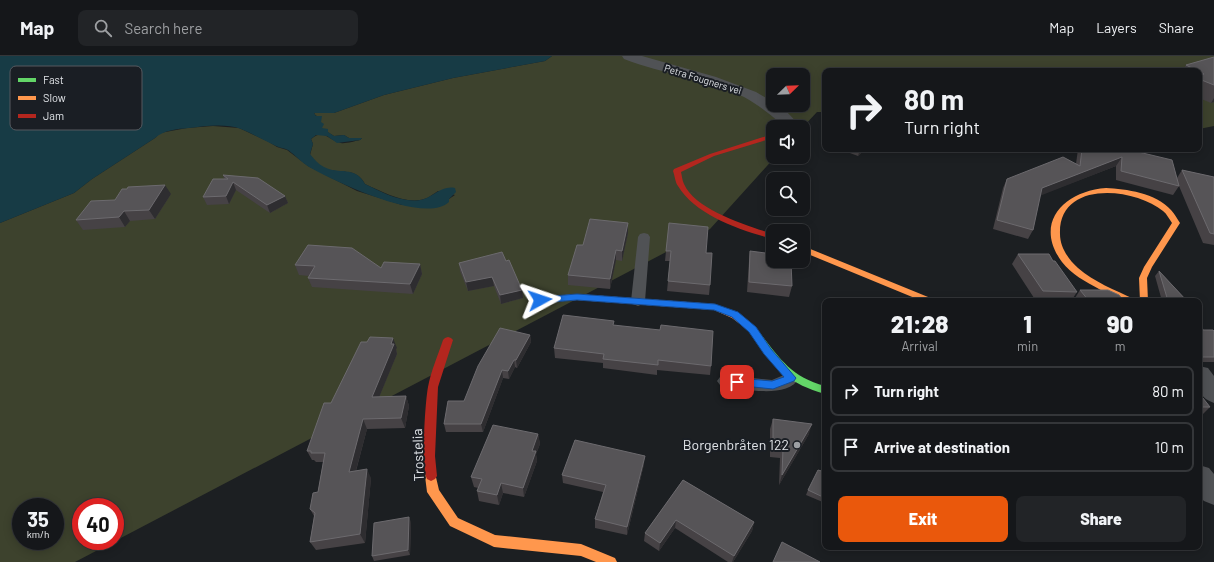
<!DOCTYPE html>
<meta charset="utf-8">
<style>
:root{--surface:#15171a;--page:#222427;--text:#f1f3f6;--muted:#9d9fa2;--line:#343639;--accent:#ea580c}
body{margin:0;font-family:Barlow,sans-serif;background:var(--page);color:var(--text);height:100vh;display:flex;flex-direction:column;font-size:15px;white-space:nowrap}
*{box-sizing:border-box;margin:0}
p{font-size:13px;color:var(--muted)}
.icon{flex:none;width:22px;height:22px;fill:none;stroke:currentColor;stroke-width:2;stroke-linecap:round;stroke-linejoin:round}
.map{position:relative;flex:1;overflow:hidden}
.details{position:absolute;left:822px;top:242px;width:380px;height:252px;display:flex;flex-direction:column;background:var(--surface);border-radius:8px;box-shadow:0 2px 10px #0003,0 0 0 1px var(--line)}
.details>*{flex:none}
.top-card{position:absolute;left:822px;top:12px;width:380px;height:84px;border-radius:8px;box-shadow:0 2px 10px #0003,0 0 0 1px var(--line);background:#15171a;color:var(--text);overflow:hidden}
.needle{width:26px;rotate:67deg}
.tools{position:absolute;left:766px;top:12px;display:grid;gap:8px}
.tools a{display:grid;place-items:center;width:44px;height:44px;border-radius:8px;background:var(--surface);box-shadow:0 2px 10px #0003,0 0 0 1px var(--line);font-size:20px}
.speed{position:absolute;left:12px;top:442px;display:flex;gap:8px;font-size:20px;font-weight:700;text-align:center}
.speed>*{display:grid;place-content:center;width:52px;height:52px;border-radius:50%;background:var(--surface);box-shadow:0 2px 10px #0003,0 0 0 1px var(--line);line-height:1}
.speed small{font-size:10px;font-weight:400}
.speed .limit{border:6px solid #d22;background:#fff;color:#111}
.pin{position:absolute;display:grid;place-items:center;width:34px;height:34px;color:#fff;margin:-17px;border-radius:8px;box-shadow:0 2px 6px #0006}
.me{position:absolute;width:44px;margin:-22px;rotate:85deg;stroke-linejoin:round;filter:drop-shadow(0 0 3px #0008)}
.turn{display:flex;align-items:center;gap:14px;height:84px;padding:0 16px;font-size:18px}
.turn .icon{width:52px;height:52px;stroke-width:2.5}
.turn b{display:block;font-size:28px;line-height:34px}
.eta{display:flex;justify-content:space-evenly;align-items:center;height:68px;text-align:center}
.eta b{font-size:24px;font-weight:800;line-height:28px}
.cta{display:flex;gap:8px;margin-top:auto;padding:8px 16px}
.cta a{flex:1;height:46px;border-radius:8px;background:var(--accent);color:#fff;font-size:16px;font-weight:800;line-height:46px;text-align:center}
.cta a+a{background:var(--page);color:var(--text)}
ul{padding:0;list-style:none}
li{display:flex;align-items:center;gap:12px;height:50px;margin:0 8px 6px;padding:0 8px;border:2px solid var(--line);border-radius:8px}
li div{flex:1}
li b{display:block;font-size:15px}
li em{font-style:normal}
header{display:flex;align-items:center;gap:24px;box-sizing:border-box;height:56px;padding:0 20px;background:var(--surface);border-bottom:1px solid var(--line)}
header strong{font-size:19px}
nav{display:flex;gap:22px;margin-inline-start:auto;font-size:14px}
.search{width:280px;height:36px;background:var(--page);display:flex;align-items:center;gap:10px;box-sizing:border-box;padding:0 14px;border-radius:8px;color:var(--muted);font-size:15px}
.map>svg:first-child{display:block}
</style>
<header>
<strong>Map</strong>
<div class="search"><svg class="icon" aria-label="search" viewBox="0 0 24 24"><circle cx="10" cy="10" r="6"/><path d="M15 15l6 6"/></svg>Search here</div>
<nav><a>Map</a><a>Layers</a><a>Share</a></nav>
</header>
<div class="map">
<svg width="1214" height="506" viewBox="0 0 1214 506">
<rect width="100%" height="100%" fill="#1c1f22"/>
<path fill="#3d422d" fill-rule="evenodd" d="M552,0h662v70l-15,3v-58h-374v41h-8l-14,15h-30v30h2l-65,72 -635,333h-75v-339l74,-30 18,-14 63,-41 5,-5 27,-5 26,-2 26,2 30,14 8,5 10,3 21,16 49,25 45,14 47,-6 6,-4 -17,-4c-5,3 -9,7 -14,8 -18,6 -43,-8 -59,-15 -9,-18 -26,-9 -41,-16 -6,-3 -10,-8 -14,-13l3,-11 -2,-5c13,-11 17,1 30,4 4,1 14,-2 19,-3l2,-2h-13l-5,-3 -10,1 -13,-8v-9l-7,-5 1,-1h19l50,-18 69,-17 92,-17zM773,19h30v30h-30zM21,451h34v34h-34zM81,451h34v34h-34z"/>
<path fill="#173b45" d="M0,0h552l-7,5 -92,17 -69,17 -50,18h-20l2,3h6l-1,6 3,2 -2,4 6,1v3l6,4 10,-1 5,3h13l-2,2 -23,3 -10,-7 -11,-1 -5,4 2,5 -3,10c4,5 8,10 14,13 15,8 31,-2 41,17 16,8 40,21 59,15 10,-3 18,-14 31,-11l1,4 -7,7v3c-24,23 -115,-21 -140,-35 -8,-5 -14,-12 -21,-17 -4,-2 -8,-2 -12,-4 -12,-6 -23,-12 -35,-17 -16,-6 -36,-3 -52,-1 -12,1 -25,2 -34,10l-63,41 -18,14 -74,30z"/>
<g fill="none" stroke-linecap="round" stroke-linejoin="round">
<path fill="#505255" fill-rule="evenodd" d="M644,177l4,1 2,3 -5,64 -2,3 -5,2 -5,-2 -2,-3 7,-64 2,-3z
M791,316l5,2 3,4c-11,21 -55,11 -74,9l-5,-2 -3,-4 3,-4 5,-2 47,5z"/>
<path fill="#505255" fill-rule="evenodd" d="M622,0h20l74,21 40,15 17,10v3c7,0 18,10 22,16l-2,6h-16l2,-5c-11,-9 -22,-18 -35,-25 -38,-18 -81,-23 -120,-38z
M1199,310l9,2 6,8v27c-20,-7 -15,-20 -15,-37z
M1199,409l10,3 5,6v31l-10,-4 -5,-5z"/>
<path fill="#63d668" fill-rule="evenodd" d="M752,270l3,1c23,28 33,49 70,59v8c-44,-13 -50,-29 -76,-63l-2,-2 2,-2z"/>
<path fill="#ff974d" fill-rule="evenodd" d="M1106,132c20,1 50,5 65,22 4,4 6,9 9,13l-28,44 -5,11 1,23h-8l-1,-23 5,-11 28,-44c-3,-4 -5,-9 -9,-12 -29,-24 -105,-31 -103,23 0,13 8,25 18,34 16,14 37,22 56,31l1,2c-3,0 -8,1 -12,0 -8,-2 -17,-8 -24,-12 -13,-7 -28,-15 -37,-27 -29,-39 2,-71 44,-74z
M803,190l130,53 1,2h-12l-119,-49z
M577,238l138,10 23,10 19,15 -2,2h-6l-17,-13 -18,-8 -137,-10 -37,3 -4,-3 4,-3z
M431,415l4,2 4,17 19,28 37,17 86,9 34,14 2,4h-21l-15,-6 -87,-9 -4,-2 -40,-19 -23,-34 -2,-16 2,-3z"/>
<path fill="#b3261e" fill-rule="evenodd" d="M773,78v4l-59,18 -33,16c1,4 1,8 3,12 11,26 64,42 89,50v5c-31,-8 -78,-24 -95,-53 -3,-4 -3,-10 -5,-15l1,-2 36,-15z
M448,281l3,1 2,2 -15,47 -3,69 2,20 -2,3 -4,2 -4,-2c-6,-12 -2,-76 1,-92 3,-16 10,-32 15,-47l2,-2z"/>
</g>
<path fill="#464245" d="M1214,1v45l-3,1 -12,-5v-27h-17l4,-6z
M839,93h26l-7,7z
M1078,93h48l51,29 5,-8 32,7v68l-11,-2 -24,-57 -6,9 -57,-15v-14l-76,29 -7,35 -5,9 -35,-10 10,-41 4,-9 69,-15z
M223,119l62,21 3,7 -18,10 -34,-23 -7,14 -22,1 -4,-8 21,-18z
M171,138l-16,25 -25,2 -5,6 -42,3 -7,-10 39,-20z
M628,167v10l-6,28 -6,-1 -6,29 -42,-4v-10l15,-30z
M666,195l40,2 4,32 -1,10 -42,-4 3,-30h-5z
M750,195l42,35 -3,11 -42,-5 2,-31z
M1018,198l59,38 -6,9h-35l-24,-37z
M506,205l16,29 1,8 -22,6 -7,-18 -26,5 -8,-20 -1,-8z
M420,208l2,10 -9,20 -101,-7 -4,-9 1,-2 -10,-1 -4,-10 86,3z
M1159,215l28,30h-25l-7,-25z
M1080,234l44,11h-47l-2,-3z
M1199,261l4,13 11,1v31h-15z
M614,269l97,41 -1,9 -53,-5v5l-54,-7v-5l-48,-5 -1,-10z
M530,279l1,7 -14,26 -2,-1 -6,12 -6,-1 -20,54h-37l-2,-8 20,-23z
M397,292l-1,1 1,5 -18,43 27,-1 3,10 -4,22 -38,1 -11,42 15,7 -6,65 -49,7 -6,-8 4,-26 -4,-7 8,-17 5,-30h-7l-2,-2h-2l-5,-9 24,-48z
M1199,337l11,14 -8,8 -3,-1z
M773,363l36,15 -30,51 1,-27 -10,-1v-28z
M538,378l2,10 -4,10 1,7 -13,36 -21,-4 -4,12 -20,-4 -2,-10 1,-3 -4,-1 -3,-10z
M644,408l-17,71 -32,-7v-9l8,-27 -40,-9 -1,-8z
M825,416v31l-19,-8 2,-5z
M683,424l71,42 -2,9 -19,31h-5l-53,-34 -16,23 -15,-10 1,-8z
M411,466l-1,33 -36,6 -2,-5z"/>
<path fill="#2e2d30" d="M1214,42v4l-3,1z
M860,93h5l-7,7z
M1122,101l-6,9 -79,31 5,-9z
M233,126l3,8 -7,14 -3,-8z
M165,129l6,9 -16,25 -6,-9z
M285,140l3,7 -18,10 -3,-8z
M124,155l6,10 -5,6 -6,-10z
M628,167v10l-6,28v-10z
M616,194v10l-6,29v-10z
M420,208l2,10 -9,20 -3,-10z
M492,221l2,9 -26,5 -2,-9z
M522,234l1,8 -22,6 -1,-9z
M530,279l1,7 -14,26 -1,-8z
M393,282l4,10 -1,1 1,5 -22,53 -3,-10 19,-53z
M514,304l1,7 -6,12 -1,-8z
M502,314l1,8 -20,54 -2,-8z
M406,340l3,10 -4,22 -4,-10z
M363,363l4,10 -14,52 -4,-9z
M812,368l-3,10 -30,51 3,-10z
M538,378l2,10 -4,10 1,7 -13,36 -1,-9 9,-37z
M645,400l-1,8 -17,71v-8z
M367,413l4,9 -6,65 -5,-9z
M501,427l2,10 -4,12 -2,-10z
M409,461l2,5 -1,33 -2,-5z
M676,464l-1,8 -16,23 1,-8z
M754,466l-2,9 -19,31h-1l2,-6z"/>
<path fill="#565457" stroke="#6c6a6e" d="M1214,1v28l-15,-6v-4l5,-1 -18,-9z
M1082,93h44l46,11 7,26 -58,-15 1,-14 -80,31 -9,42 -36,-10 10,-41 56,-22 17,9z
M1182,114l32,7v57l-4,-1z
M223,119l35,3 27,18 -18,9 -34,-23 -7,14 -23,1 10,-18h15z
M165,129l-16,25 -25,1 -5,6 -43,3 15,-19 24,-1 7,-11h5l1,-2z
M590,163l38,4 -6,28 -6,-1 -6,29 -42,-4 9,-30h6z
M669,167l39,4 -2,26h6l-2,32 -42,-4 3,-30h-5z
M308,189l44,3 29,20 3,-6 36,2 -10,20 -102,-6 7,-12 -20,-1z
M750,195l23,3v7h18l1,25 -43,-4z
M502,196l4,9 3,-1 13,30 -22,5 -8,-18 -26,5 -7,-19z
M1018,198h31l4,7h2l22,31 -34,-1z
M1159,215l28,30h-19z
M1080,234h28l11,5 5,6h-35z
M563,259l51,6 -1,4 47,5 1,-5 52,6 -2,35 -53,-6v5l-55,-6 1,-5 -50,-6z
M1199,261l4,13h10l1,1v26h-15z
M500,272l30,7 -14,25h-2l-6,11 -6,-1 -21,54h-37l4,-23h16l14,-35z
M370,281l23,1 -2,6h3l-22,53 34,-1 -5,22 -38,1 -14,53 18,-3 -7,65 -50,8 5,-29 -5,-4 3,-16 5,-1 7,-39h-14v-2h-4l17,-48h7l30,-61h6z
M1199,337l11,14h-11z
M773,363l39,5 -30,51 1,-27 -10,-1z
M493,369l45,9 -6,17h4l-13,37 -22,-5 -4,12 -20,-4 5,-12 -11,-2z
M575,384l70,16 -18,71 -32,-8 11,-34 -44,-10z
M818,414l7,2v26l-17,-8z
M683,424l71,42 -20,34 -58,-36 -16,23 -15,-10z
M409,461l-1,33 -36,6 2,-33z
M782,486l38,20h-47z"/>
<path fill="#1a73e8" stroke="#114b97" d="M577,238l138,10 23,8 18,15 15,22 25,29 -2,3 -21,8 -40,-4 -1,-3 1,-2 4,-2 35,3 12,-4 -20,-23 -15,-22 -17,-15 -18,-7 -137,-10 -37,3 -5,-3 5,-3z"/>
<circle fill="#9c9fa3" stroke="#1a1e24" stroke-width="1.5" cx="797" cy="389" r="4"/>
<g text-anchor="middle" stroke-width="4" stroke-linejoin="round" paint-order="stroke">
<g font-size="10" fill="#e1e4e8" stroke="#1a1e24">
<text transform="translate(703 23) rotate(17)" y="4">Petra Fougners vei</text>
</g>
<g font-size="14" fill="#e1e4e8" stroke="#1a1e24" text-anchor="end">
<text x="789" y="394">Borgenbråten 122</text>
</g>
<g font-size="14" fill="#e1e4e8" stroke="#1a1e24">
<text transform="translate(418 399) rotate(-92)" y="5">Trostelia</text>
</g>
</g>
<rect x="10" y="10" width="132" height="64" rx="6" fill="#1a1e24" stroke="#56595f" stroke-width="1"/>
<rect x="18" y="22" width="18" height="4" fill="#63d668"/>
<rect x="18" y="40" width="18" height="4" fill="#ff974d"/>
<rect x="18" y="58" width="18" height="4" fill="#b3261e"/>
<g font-size="11" fill="#e1e4e8">
<text x="43" y="28">Fast</text>
<text x="43" y="46">Slow</text>
<text x="43" y="64">Jam</text>
</g>
</svg>
<div class="tools">
<a><svg class="needle" viewBox="-14 -14 28 28"><path d="M0-13l5 13h-10z" fill="#e53935"/><path d="M0 13l5-13h-10z" fill="#9d9fa2"/></svg></a>
<a><svg class="icon" aria-label="sound" viewBox="0 0 24 24"><path d="M4 9h4l5-4v14l-5-4H4zM17 9q2 3 0 6"/></svg></a>
<a><svg class="icon" aria-label="search" viewBox="0 0 24 24"><circle cx="10" cy="10" r="6"/><path d="M15 15l6 6"/></svg></a>
<a><svg class="icon" aria-label="layers" viewBox="0 0 24 24"><path d="M12 4l9 5-9 5-9-5zM3 14l9 5 9-5"/></svg></a>
</div>
<div class="speed"><div>35<small>km/h</small></div><div class="limit">40</div></div>
<div class="pin" style="left:737px;top:326px;background:#d93025"><svg class="icon" aria-label="arrive" viewBox="0 0 24 24"><path d="M6 21V4h12l-3 4 3 4H6"/></svg></div>
<svg class="me" style="left:540px;top:244px" viewBox="-20 -20 40 40"><path d="M0-17L14 15 0 8-14 15z" fill="#1a73e8" stroke="#fff" stroke-width="4"/></svg>
<div class="top-card">
<div class="turn"><svg class="icon" aria-label="right" viewBox="0 0 24 24"><path d="M7 20v-9h11M14 6l5 5-5 5"/></svg><div><b>80 m</b>Turn right</div></div>
</div>
<section class="details">
<div class="eta">
<div><b>21:28</b><p>Arrival</p></div>
<div><b>1</b><p>min</p></div>
<div><b>90</b><p>m</p></div>
</div>
<ul>
<li><svg class="icon" aria-label="right" viewBox="0 0 24 24"><path d="M7 20v-9h11M14 6l5 5-5 5"/></svg><div><b>Turn right</b></div><em>80 m</em></li>
<li><svg class="icon" aria-label="arrive" viewBox="0 0 24 24"><path d="M6 21V4h12l-3 4 3 4H6"/></svg><div><b>Arrive at destination</b></div><em>10 m</em></li>
</ul>
<div class="cta"><a>Exit</a><a>Share</a></div>
</section>
</div>
